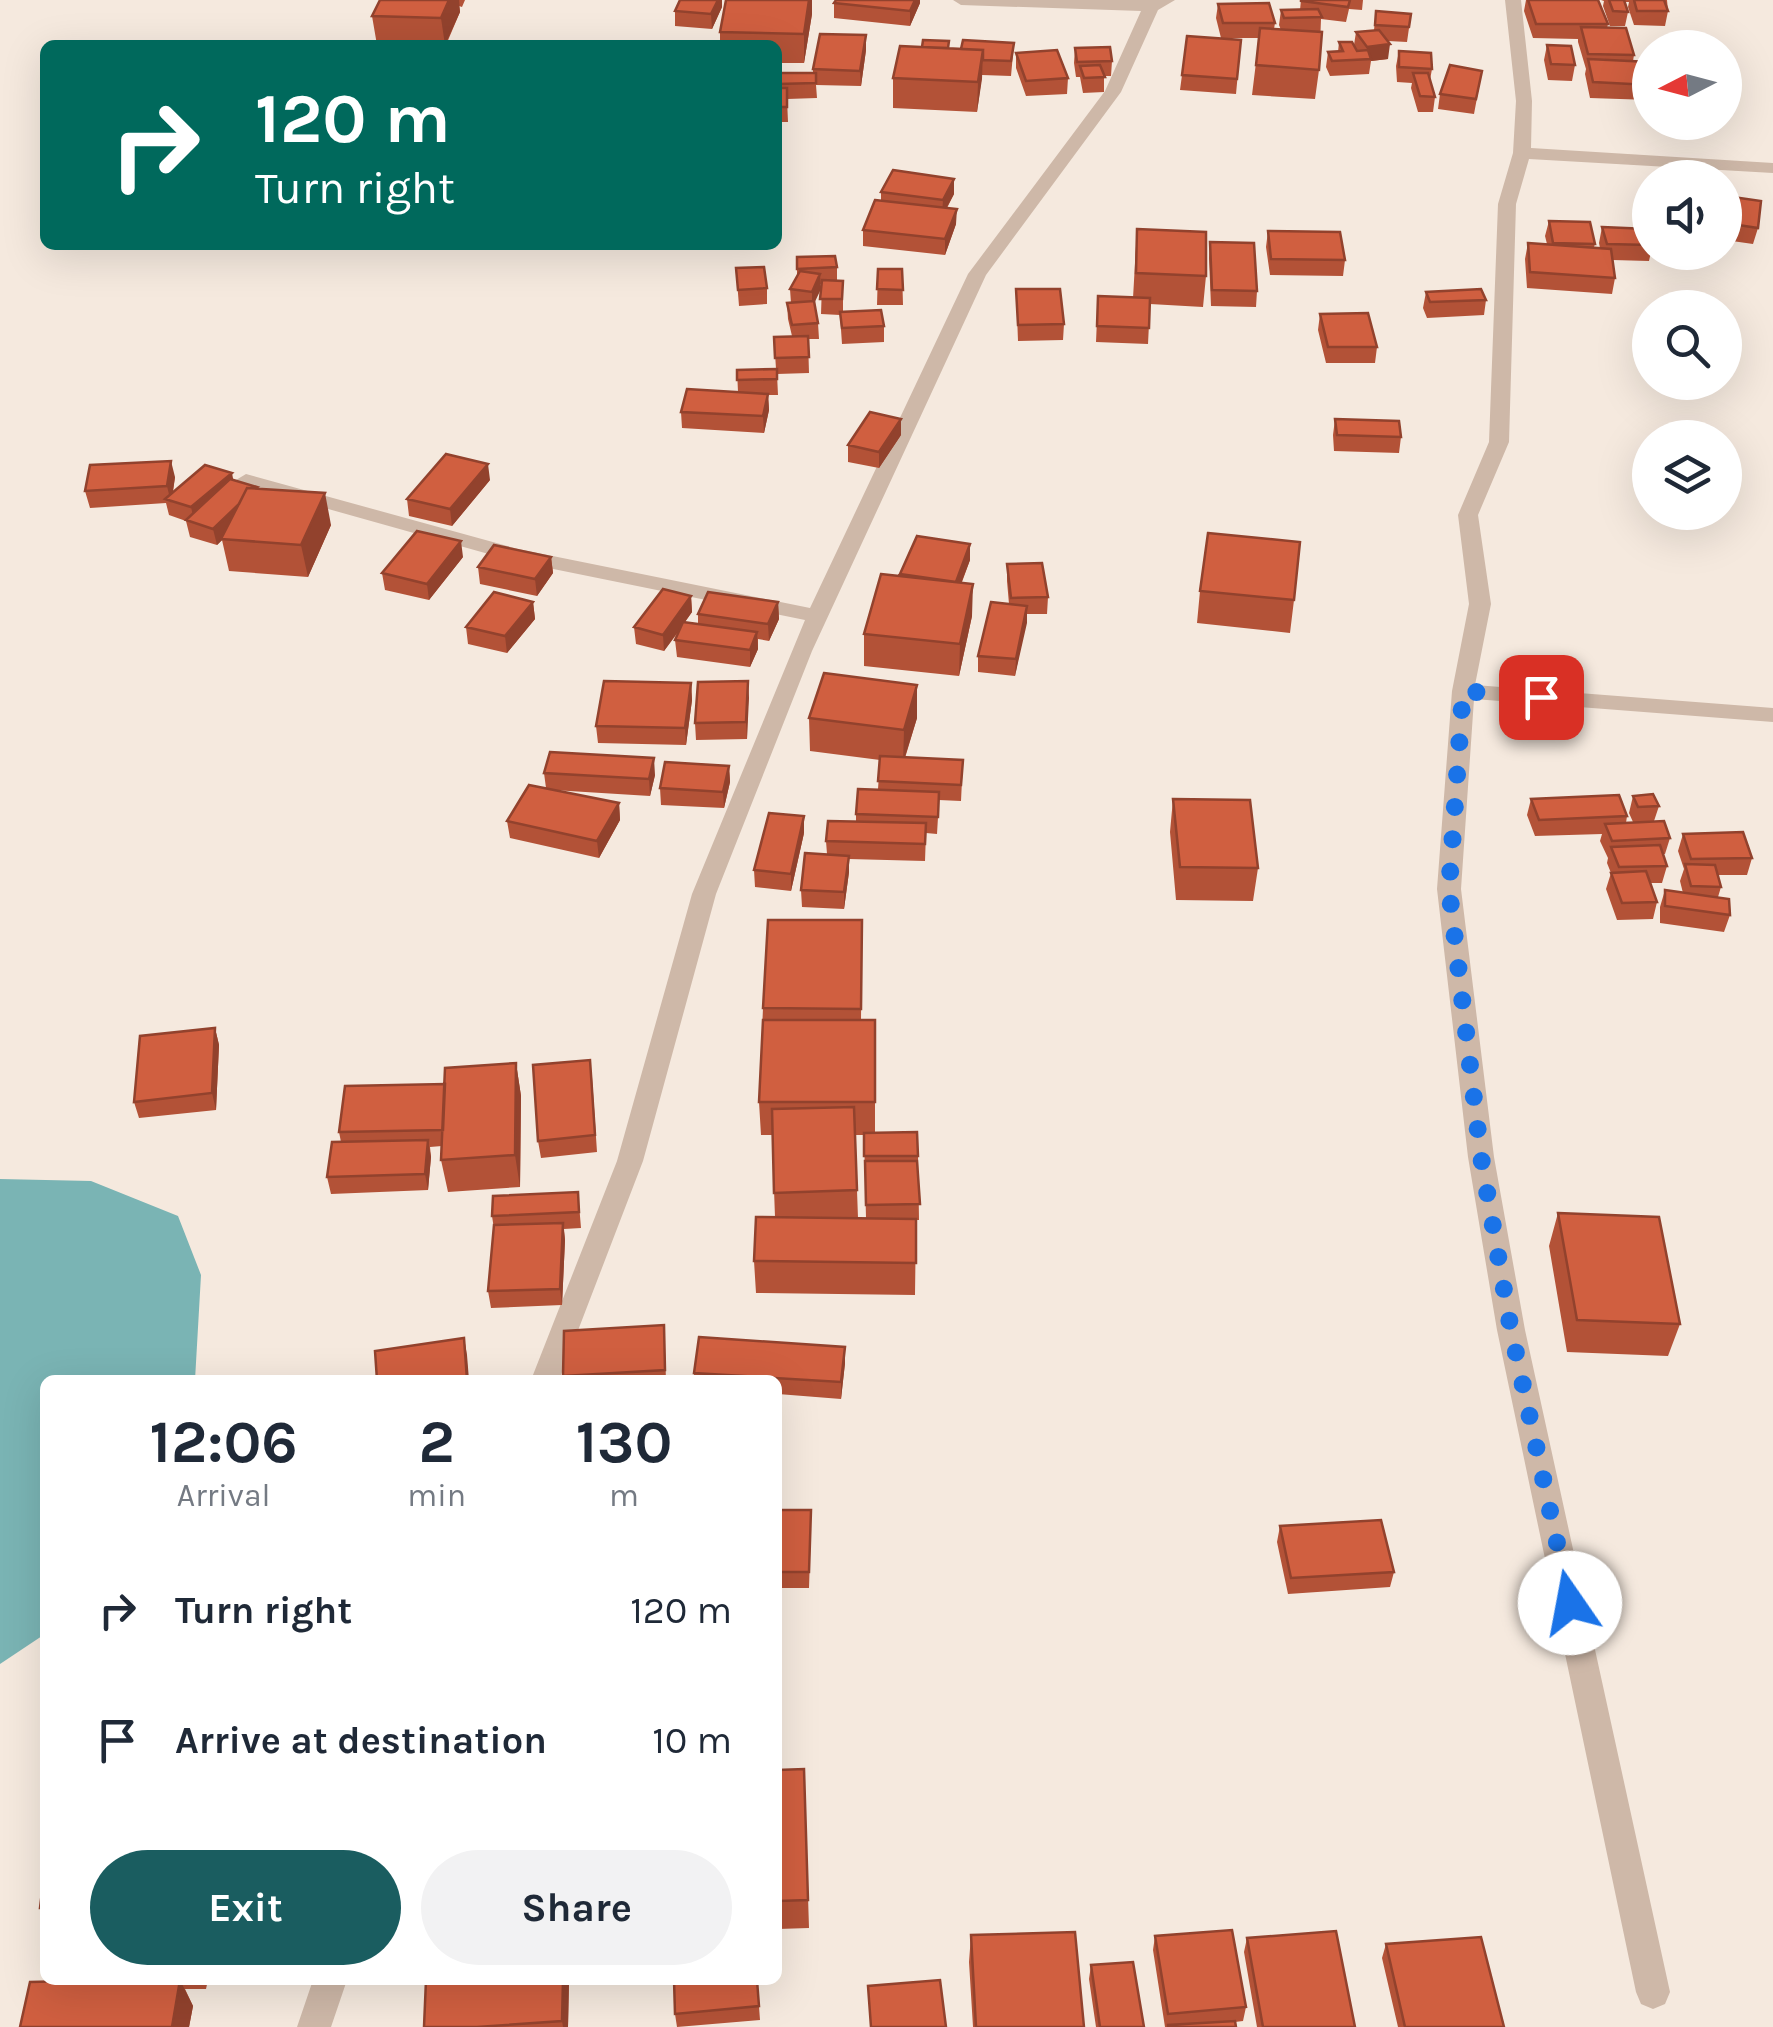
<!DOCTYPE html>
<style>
:root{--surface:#fff;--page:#f2f2f3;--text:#1f2937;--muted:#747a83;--accent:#1a5d60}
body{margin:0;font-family:Karla,sans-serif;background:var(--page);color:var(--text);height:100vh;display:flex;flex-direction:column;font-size:38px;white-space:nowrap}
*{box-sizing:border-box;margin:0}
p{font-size:32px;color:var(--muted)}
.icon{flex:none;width:55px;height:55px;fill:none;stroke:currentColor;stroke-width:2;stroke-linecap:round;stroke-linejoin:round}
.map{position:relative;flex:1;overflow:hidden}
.details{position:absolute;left:40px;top:1375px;width:742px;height:610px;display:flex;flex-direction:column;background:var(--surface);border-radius:15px;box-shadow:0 10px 40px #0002}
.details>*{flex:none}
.guide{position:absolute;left:40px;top:40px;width:742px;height:210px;border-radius:15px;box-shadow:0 10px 40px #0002;background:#00695c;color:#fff;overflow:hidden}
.needle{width:65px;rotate:264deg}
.fabs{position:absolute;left:1632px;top:30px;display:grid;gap:20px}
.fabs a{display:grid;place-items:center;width:110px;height:110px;border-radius:50%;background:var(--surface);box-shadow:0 10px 40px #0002;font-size:50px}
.pin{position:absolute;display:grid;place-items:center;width:85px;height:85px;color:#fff;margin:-42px;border-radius:20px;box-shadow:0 5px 15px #0006}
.me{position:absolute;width:110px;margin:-55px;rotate:348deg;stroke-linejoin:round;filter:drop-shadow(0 0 8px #0008)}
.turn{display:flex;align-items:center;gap:35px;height:210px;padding:0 50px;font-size:45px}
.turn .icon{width:130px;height:130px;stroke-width:2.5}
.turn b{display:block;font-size:70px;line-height:85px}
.eta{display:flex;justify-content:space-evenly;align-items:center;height:170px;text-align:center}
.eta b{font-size:60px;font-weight:700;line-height:70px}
.action{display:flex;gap:20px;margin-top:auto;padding:20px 50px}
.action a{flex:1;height:115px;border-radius:60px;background:var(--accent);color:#fff;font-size:40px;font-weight:700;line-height:115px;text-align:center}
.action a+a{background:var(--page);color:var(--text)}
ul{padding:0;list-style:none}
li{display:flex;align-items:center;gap:30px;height:130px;padding:0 50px}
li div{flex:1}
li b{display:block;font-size:38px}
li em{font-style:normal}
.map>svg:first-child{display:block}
</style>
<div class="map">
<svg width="1773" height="2027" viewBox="0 0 1773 2027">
<rect width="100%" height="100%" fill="#f5e9de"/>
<path fill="#7ab4b4" d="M0,1179l91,2 87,35 23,59 -6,105h-150v254l-45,30z"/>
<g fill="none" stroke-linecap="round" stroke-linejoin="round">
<path fill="#ceb8a8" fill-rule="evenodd" d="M953,0h222l-17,10 -37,82 -135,183 -174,376 -96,243 -73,267 -84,219h-28l86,-219 75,-267 113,-274 -291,-59 -275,-77 -3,-4 10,-6 272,75 292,59 158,-334 137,-183 36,-80 -180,-6z
M1505,0h16l11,101 -1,47 242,15v10l-244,-14 -13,45 -7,238 -31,73 13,89 -16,81 298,23v14l-299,-23 -13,190 33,268 31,173 145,662 -5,12 -12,5 -12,-5 -5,-12 -139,-662 -29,-173 -31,-268 15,-198 17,-87 -11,-89 31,-73 9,-238 15,-51 3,-52z
M313,1980h34l-16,47h-34z"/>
</g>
<path fill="#b35237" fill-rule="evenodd" d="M380,0h85l-3,7 -3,-1 1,6 -14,33h-69l-5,-29z
M1301,0h62l-1,10 -13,-1 -3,13 -25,-3 -2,51 -4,29 -63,-4 7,-57h-38l-5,-20 2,-14 57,19 -1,6 7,1 -2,-5 2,-15h19z
M1526,0h72l10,24 -1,4 27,27 -1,6 17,1v38l-60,-2 -5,-24 1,-5 -8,-27v-3l-45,-1 -9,-27z
M1601,0h66l1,11 -3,15 -31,-1 -6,-18 1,-5h-5l4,10 -3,14h-15l-7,-20 1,-5z
M834,3h86l-10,23 -76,-8z
M722,7l-10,22 -37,-3v-15z
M1376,11l35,3 -4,28 -19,-1v18l-17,2 -2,13 -39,2 -4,-9 2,-15h10l1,-10 15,3 2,-13 18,-2z
M812,14l-8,49h-26v-18h-58v-13z
M1241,40l-5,54 -56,-4 2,-15z
M1014,43l-3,33 -29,-1 -5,37 -84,-4v-30l56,-30 12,1z
M1547,45l28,20 -3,16 -24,-1 -4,-20z
M1075,48l37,13 -1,15h-7v16l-21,1 -3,-16h-4l-2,-14z
M866,50l-5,36 -45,-1 1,13 -30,1 1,23h-10v-49h35v-4z
M1399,51l33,18 -2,11 5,17 -2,15h-15l-7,-24 1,-5 -15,-1 -1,-16z
M1016,53l52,25 -1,16 -41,2 -10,-28z
M1482,71l-8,43 -36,-5 2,-15z
M881,192l73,2 -7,14 9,16 -11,31 -82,-9v-16l18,-29z
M1725,201l33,27 -5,16 -28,-4z
M1549,221l46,23 -1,3 6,1 -1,-5 3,-16 48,9 1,16 -2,9 -36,-1 2,18 -3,16 -85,-6 -2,-29 3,-16 19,1 -2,-8z
M1137,229l69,47 -3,31 -53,-3 -2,40 -52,-2 2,-46 35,2z
M1268,231l77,29 -2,16 -73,-1 -4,-28z
M1210,242l47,49 -1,16 -45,-1 -2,-48z
M797,257l40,10v14h6v31l41,14v16l-42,2 -2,-29 -19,-1 1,-30h-2l-6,19 4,20 1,16h-11l1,34 -32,1 1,21h-10l1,15 -5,23 -82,-5 -1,-16 57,-20 -1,-22 39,-1 -2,-32 18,-1 -4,-17 -1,-16h4l-1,-14 7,-13z
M736,268l31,20v16l-28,2z
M878,269h24l1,36h-26z
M1016,289l48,35 -1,16 -45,1z
M1426,292l60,8 -2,15 -57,3 -4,-10z
M1320,314l57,33 -2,16h-49l-8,-33z
M1335,419l66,18 -2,16 -65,-2 -1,-16z
M901,435l-22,33 -31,-6v-17z
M175,477l-2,15 60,-12 24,8 74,37 -23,52 -79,-6 -7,-31 -5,5 -27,-8 -4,-16 -17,-6 -3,-12 -76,5 -5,-17z
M490,480l-38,46 -43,-10 -2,-17z
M970,544v16l-8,22 10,34 -13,60 -95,-10v-32l36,-60z
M463,557l-34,43 -44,-10 -3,-17z
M551,557l2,16 -16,23 -57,-12 -2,-17z
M1007,564l41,33 -1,17h-20l-12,62 -37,-4v-16l31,-52 -2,-23z
M1200,591l94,9 -4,33 -93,-10z
M691,596l1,16 -7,10 13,2v-10l80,-12 1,17 -10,22 -11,-2v10l-8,18 -73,-10 -2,-17 4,-9 -15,20 -28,-7 -2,-17z
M533,602l2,17 -28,34 -39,-9 -2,-17z
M748,681l-1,58 -51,1 -1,-17z
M691,683l1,17 -6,45 -88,-2 -2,-17z
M809,718h108l-12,40 58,2 -2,41 -22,-1 -2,34 -11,-1 -1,28 -76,-2v13l-5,37 -42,-2 -1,-17 26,-36 -1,-13 30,-20v-7l22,-25 2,-29 -70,-9z
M729,766l1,16 -6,26 -63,-3 -1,-17z
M544,773l111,2 -5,21 -97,-6 66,13 1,17 -21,38 -89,-20 -3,-17 39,-33z
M1633,796l26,10 -5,15 16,17 -5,16h-2l4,12 -5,17h-12l7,19 -4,17 -36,1 -11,-31 5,-16 -4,-10 1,-5 -8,-17 2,-7 -67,2 -8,-21 4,-16 96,17 -1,7 7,-1 -4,-9z
M1173,799l85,69 -5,33 -77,-1 -6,-68z
M804,833l-13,58 -36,-4 -1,-17z
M1683,834l69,24 -5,17h-29l3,12 -3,10 12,18 -6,17 -64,-9v-16l5,-17 18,3 -3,-12 4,-12 -6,-18z
M862,920l-1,100h14v113l43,23 1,64h-3l-1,75 -159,-2 -2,-32 21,-44 -3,-82h-11l-2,-33 4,-94zM855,1135h9l2,83h-8z
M215,1028l4,17 -3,65 -77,8 -5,-16z
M516,1063l5,33 -1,91 -72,5 -7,-32 1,-14 -12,1 1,10 -3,33 -97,4 -4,-17 14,-35 -2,-10 106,-48z
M592,1077l5,75 -56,6 -3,-17z
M578,1192l3,36 -17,1 1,11 -3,65 -71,3 -3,-17 6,-62 -2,-13z
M1558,1213l122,111 -12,32 -101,-4 -18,-106z
M664,1325l2,55h-102l-1,-4z
M845,1363l-4,36 -63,-5v-14h-84v-7z
M778,1510l33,16 -2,62h-31z
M1280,1526l114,46 -4,15 -102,7 -11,-52z
M804,1769l5,159 -31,1v-159z
M971,1935l113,92h-111l-4,-65z
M1155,1936l91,71 -3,14 -8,1 1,5h-71l-12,-77z
M1247,1938l108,89h-98l-13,-75z
M1386,1944l118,83h-106l-16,-69z
M1091,1965l53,62h-48l-7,-48z
M112,1980h96l-2,9h-21l8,17 -4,21h-169z
M426,1980h143l-1,47h-144z
M757,1980l3,40 -83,7 -2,-13z"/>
<path fill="#92422d" d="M449,0h10l1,12 -15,33 -4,-27z
M718,0h4v7l-10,22 -1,-15z
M809,0h3v14l-8,49v-29z
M915,0h5v3l-10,23v-15z
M866,35v15l-5,36 -1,-15z
M1390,44l-2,15 -17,2v-2h-6l2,-12z
M983,50l-1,29 -5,33 1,-30z
M954,179v15l-12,22 1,-16z
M957,209l-1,15 -11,31v-16z
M820,274l1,15 -9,19v-16z
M768,394l1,16 -5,23 -1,-17z
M901,419v16l-22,33v-16z
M171,461l4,16 -4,26 -4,-17z
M488,464l2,16 -38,46 -2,-17z
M232,473l3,16 -40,35 -4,-17z
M257,487l3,16 -43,42 -4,-16z
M325,493l6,32 -23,52 -7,-32z
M461,541l2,16 -34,43 -2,-16z
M970,544v16l-15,39 1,-16z
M551,557l2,16 -16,23 -2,-17z
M973,584l-1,32 -13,60 1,-32z
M691,596l1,16 -28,39 -1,-16z
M533,602l2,17 -28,34 -2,-17z
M778,602l1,17 -10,22 -1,-17z
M1027,606v17l-12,53 1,-17z
M757,632l1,17 -8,18v-17z
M748,681l1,17 -2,41 -1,-17z
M691,683l1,17 -6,45 -1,-17z
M917,685v33l-14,45 1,-33z
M654,758l1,17 -5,21 -1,-17z
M729,766l1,16 -6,26 -1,-16z
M619,803l1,17 -21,38 -2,-17z
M804,816v17l-13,58v-17z
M849,856v16l-5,37v-17z
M215,1028l4,17 -3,65 -4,-17z
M516,1063l5,33 -1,91 -5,-32z
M428,1140l3,17 -3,33 -3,-16z
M563,1223l2,17 -3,65 -2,-16z
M464,1338l3,17 2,25h-2z
M845,1347v16l-4,36v-17z
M180,1980l13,26 -4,21h-17z
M563,1980h6l-1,47h-5l-1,-6z"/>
<path fill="#d05f40" stroke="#92422d" stroke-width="2.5" d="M380,0h69l-8,18 -69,-2z
M680,0h38l-7,14 -36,-3z
M726,0h83l-5,34 -84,-2z
M836,0h79l-5,11 -76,-8z
M1301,0h49l-2,7 -47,-6z
M1528,0h70l10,24h-72z
M1609,0h15l4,12 -15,-1z
M1634,0h30l4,11h-31z
M1269,3l6,20h-52l-5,-19z
M1318,9l4,8 -38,1 -3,-8z
M1376,11l35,3 -2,13 -34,-2z
M1581,27l45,1 8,27 -46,-1z
M1260,28l62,4 -3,38 -63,-5z
M1379,30l11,14 -23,3 -11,-15z
M820,34l46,1 -6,36 -47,-2z
M1187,36l54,4 -4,39 -55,-4z
M923,40l26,1 -1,7 -26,-1z
M963,40l51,3 -3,18 -28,-1v-10l-22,-1z
M1339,42h13l5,9 11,-1 3,9 -39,2 -4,-9 15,-1z
M1547,45l24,1 4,19 -24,-1z
M900,46l83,4 -5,32 -85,-4z
M1110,47l2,14 -35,1 -2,-14z
M1057,50l11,28 -42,3 -10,-28z
M1399,51l32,2 1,16 -33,-2z
M1588,59l62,3v23l-57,-3z
M1100,65l5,12 -21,1 -4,-12z
M1450,65l32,6 -6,28 -36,-5z
M778,73h38v10l-38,1z
M1413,73h15l7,24 -15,-1z
M778,88h9v19h-9z
M893,170l61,9 -11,21 -62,-8z
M1726,196l35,5 -3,27 -33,-5z
M875,200l82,9 -12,30 -82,-9z
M1549,221l41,1 5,22 -42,-1z
M1602,227l46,2 2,16 -43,-1z
M1137,229l69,3v44l-70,-3z
M1268,231l72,1 5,28 -74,-1z
M1210,242l44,1 3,48 -45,-1z
M1528,243l83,6 4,29 -85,-6z
M835,256l2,11 -40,2v-12z
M764,267l3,21 -29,2 -2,-22z
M878,269h24l1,21 -26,-1z
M800,271l20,3 -8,18 -22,-3z
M822,280l21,1 -1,18h-22z
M1016,289h44l4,35 -46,1z
M1481,289l5,11 -56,2 -4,-10z
M1098,296l52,2 -1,30 -52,-2z
M814,301l4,22 -26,2 -5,-22z
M881,310l3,16 -42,2 -2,-16z
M1368,313l9,34h-49l-8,-33z
M808,336l1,21 -34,1 -1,-21z
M777,369v10l-40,1v-10z
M687,389l81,5 -5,22 -82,-4z
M870,412l31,7 -22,33 -31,-7z
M1335,419l64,2 2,16 -64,-2z
M446,454l42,10 -38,45 -43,-10z
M171,461l-4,25 -82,5 5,-26z
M205,465l27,8 -41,34 -26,-8z
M230,479l27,8 -2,1h-8l-8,16 -26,25 -27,-9z
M247,488l78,5 -24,52 -80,-6z
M417,531l44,10 -34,43 -45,-11z
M1208,533l92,9 -6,58 -94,-9z
M917,536l53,8 -14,38 -56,-8z
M494,545l57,12 -16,22 -57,-12z
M1042,563l6,34 -37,1 -4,-34z
M881,574l92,10 -13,60 -96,-10z
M663,589l28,7 -28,39 -29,-8z
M494,592l39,10 -28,34 -39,-9z
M708,592l70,10 -10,22 -70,-10z
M991,602l36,4 -11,53 -38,-3z
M683,622l74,10 -7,18 -75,-10z
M824,673l93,12 -13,45 -95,-12z
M604,681l87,2 -6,45 -89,-2z
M748,681l-2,41 -51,1 3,-41z
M550,752l104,6 -5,21 -105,-6z
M880,756l83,4 -2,25 -83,-4z
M665,762l64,4 -6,26 -63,-4z
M529,785l90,18 -22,38 -90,-20z
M858,789l81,3 -1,25 -82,-3z
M1653,794l6,12 -21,1 -5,-11z
M1619,795l8,21 -88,4 -8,-21z
M1173,799l77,1 8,68 -78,-1z
M769,813l35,3 -13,58 -37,-4z
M828,821l98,2 -1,21 -99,-3z
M1664,821l6,17 -58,3 -7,-17z
M1743,832l9,26 -61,1 -8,-25z
M1660,845l7,21 -48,1 -8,-20z
M805,853l44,3 -5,36 -43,-2z
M1685,864l30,1 6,22 -30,-1z
M1646,871l11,31 -35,1 -11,-30z
M1665,890l64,9 1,16 -65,-9z
M768,920h94l-1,89 -98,-1z
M763,1020h112v82h-116z
M215,1028l-3,65 -78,9 6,-66z
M590,1060l5,75 -57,6 -5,-76z
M516,1063l-1,92 -74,5 4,-92z
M445,1084l-2,46 -104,2 6,-46z
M854,1107l3,83 -83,3 -2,-84z
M917,1132l1,24h-54v-23z
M428,1140l-3,34 -98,3 5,-35z
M865,1161h52l3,43 -54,1z
M578,1192l1,20 -87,4 1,-20z
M1558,1213l101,4 21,107 -103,-4z
M756,1217l160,2v44l-162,-2z
M563,1223l-3,66 -72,2 6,-66z
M664,1325l1,45 -102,6 1,-45z
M699,1337l146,10 -4,35 -147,-9z
M464,1338l3,42h-90l-2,-29z
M778,1510h33l-2,62h-31z
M1381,1520l13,52 -103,6 -11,-52z
M804,1769l4,131 -30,1v-131z
M45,1867v41h-5z
M1232,1930l14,77 -78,7 -13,-78z
M1336,1931l19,96h-92l-16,-89z
M1075,1932l9,95h-108l-5,-92z
M1481,1937l23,90h-99l-19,-83z
M1133,1962l11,65h-44l-9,-62z
M112,1980h68l-8,47h-152l10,-45z
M426,1980h137l-1,41 -85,6h-53z
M674,1980h83l2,26 -84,8z
M940,1980l6,47h-75l-3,-41z
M1235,2021l1,6h-68v-2z"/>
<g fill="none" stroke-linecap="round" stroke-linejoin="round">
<path stroke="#1a73e8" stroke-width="18" stroke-dasharray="0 32.4" d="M1541,697l-78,-6 -14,198 32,268 30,173 59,273"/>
</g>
</svg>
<div class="fabs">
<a><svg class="needle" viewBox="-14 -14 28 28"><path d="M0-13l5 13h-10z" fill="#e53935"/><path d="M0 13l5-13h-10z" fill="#747a83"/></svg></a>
<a><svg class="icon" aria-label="sound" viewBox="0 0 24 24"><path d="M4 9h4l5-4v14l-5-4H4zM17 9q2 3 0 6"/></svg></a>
<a><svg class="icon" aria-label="search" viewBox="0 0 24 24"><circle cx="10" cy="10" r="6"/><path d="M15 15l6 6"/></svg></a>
<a><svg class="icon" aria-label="layers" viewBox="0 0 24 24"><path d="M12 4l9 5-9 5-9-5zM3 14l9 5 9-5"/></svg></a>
</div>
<div class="pin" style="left:1541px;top:697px;background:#d93025"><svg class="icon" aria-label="arrive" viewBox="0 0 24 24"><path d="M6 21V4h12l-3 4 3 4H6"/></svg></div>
<svg class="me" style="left:1570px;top:1603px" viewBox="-20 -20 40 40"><circle r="19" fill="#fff"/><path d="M0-13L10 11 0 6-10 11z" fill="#1a73e8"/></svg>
<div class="guide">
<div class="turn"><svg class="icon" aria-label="right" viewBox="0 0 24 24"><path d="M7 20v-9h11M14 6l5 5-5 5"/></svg><div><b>120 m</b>Turn right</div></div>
</div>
<section class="details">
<div class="eta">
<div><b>12:06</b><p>Arrival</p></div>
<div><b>2</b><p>min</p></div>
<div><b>130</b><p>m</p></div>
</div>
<ul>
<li><svg class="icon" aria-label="right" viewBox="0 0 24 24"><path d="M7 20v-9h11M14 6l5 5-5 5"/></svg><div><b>Turn right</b></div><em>120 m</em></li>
<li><svg class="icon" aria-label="arrive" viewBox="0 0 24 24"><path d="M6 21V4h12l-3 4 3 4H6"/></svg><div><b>Arrive at destination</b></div><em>10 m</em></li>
</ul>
<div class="action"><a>Exit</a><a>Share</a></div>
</section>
</div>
